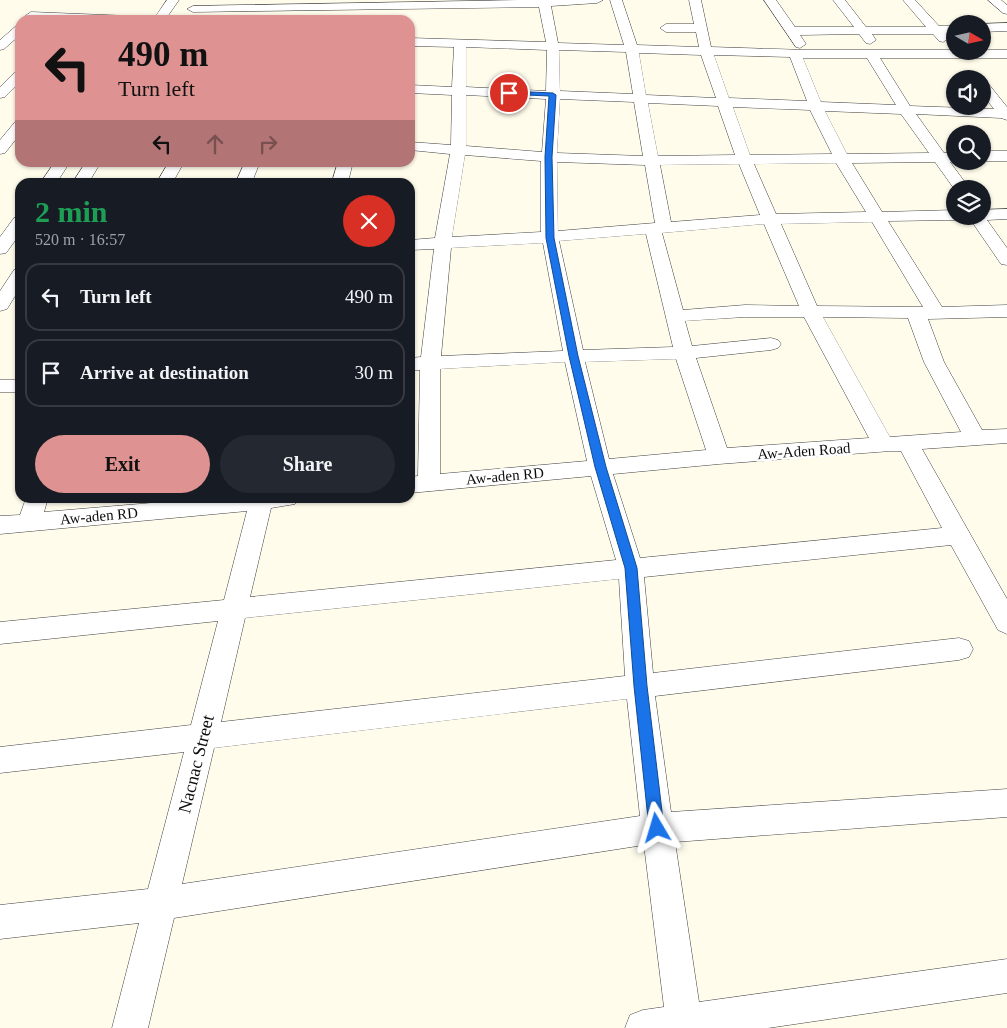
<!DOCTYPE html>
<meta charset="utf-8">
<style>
:root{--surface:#171b24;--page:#242831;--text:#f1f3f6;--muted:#9ea1a6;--line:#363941;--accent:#df9292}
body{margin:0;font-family:Georgia,serif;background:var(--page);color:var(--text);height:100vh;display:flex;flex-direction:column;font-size:19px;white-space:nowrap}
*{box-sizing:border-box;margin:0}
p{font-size:16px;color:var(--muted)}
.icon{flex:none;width:28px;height:28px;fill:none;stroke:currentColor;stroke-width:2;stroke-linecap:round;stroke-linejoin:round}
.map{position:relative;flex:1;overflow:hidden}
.panel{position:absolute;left:15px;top:178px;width:400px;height:325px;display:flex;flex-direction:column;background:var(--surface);border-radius:15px;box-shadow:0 1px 4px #0004}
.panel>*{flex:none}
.top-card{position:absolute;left:15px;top:15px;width:400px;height:152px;border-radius:15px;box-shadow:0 1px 4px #0004;background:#df9292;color:#111;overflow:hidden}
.needle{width:32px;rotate:99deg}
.buttons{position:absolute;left:946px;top:15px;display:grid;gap:10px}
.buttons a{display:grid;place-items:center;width:45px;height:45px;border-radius:50%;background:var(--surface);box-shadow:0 1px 4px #0004;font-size:25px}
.pin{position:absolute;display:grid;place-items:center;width:42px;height:42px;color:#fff;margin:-21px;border:2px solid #fff;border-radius:50%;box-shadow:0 1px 5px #0007}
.me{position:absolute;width:55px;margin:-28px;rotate:353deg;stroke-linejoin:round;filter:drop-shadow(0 0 4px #0008)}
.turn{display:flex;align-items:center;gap:18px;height:105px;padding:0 20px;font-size:22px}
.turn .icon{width:65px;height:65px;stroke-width:2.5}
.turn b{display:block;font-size:35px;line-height:42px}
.lanes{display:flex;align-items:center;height:48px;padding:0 20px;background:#0003;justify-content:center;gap:25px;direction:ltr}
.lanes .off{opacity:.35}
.round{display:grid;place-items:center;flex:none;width:52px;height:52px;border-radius:26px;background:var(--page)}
.summary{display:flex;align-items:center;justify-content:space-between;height:85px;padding:0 20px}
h1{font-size:30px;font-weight:700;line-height:38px;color:#1e9e55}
.primary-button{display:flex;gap:10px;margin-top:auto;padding:10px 20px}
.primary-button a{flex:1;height:58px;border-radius:30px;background:var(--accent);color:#111;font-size:20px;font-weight:700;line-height:58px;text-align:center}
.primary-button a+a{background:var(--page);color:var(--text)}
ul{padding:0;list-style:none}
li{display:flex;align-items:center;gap:15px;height:68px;margin:0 10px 8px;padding:0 10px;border:2px solid var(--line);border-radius:15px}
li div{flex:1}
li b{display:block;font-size:19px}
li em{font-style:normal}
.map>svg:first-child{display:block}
</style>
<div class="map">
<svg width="1007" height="1028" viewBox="0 0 1007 1028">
<rect width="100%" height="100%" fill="#fffcec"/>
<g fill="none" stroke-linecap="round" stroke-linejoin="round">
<defs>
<path id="minor" d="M167,0h12l-14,20h-134l-6,-4 6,-4 124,5z
M519,0h84l-6,3 -46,3 7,37 66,2 -14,-45h12l15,45 62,2 -3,-15h-30l-6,-4 6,-4h28l-5,-24h12l10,47 95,3h201v8h-127l30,48 84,3 -12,-15v-13l5,1 20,25v13l-6,-2 -85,-4 28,39 11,-1 1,9 -6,1 20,27h-15v1l-20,-28 -83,1 30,49 73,-2v6h7l-7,4 -67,1 54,86 65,-2v12l-79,2 16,43 38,68 25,-1v14l-85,6 85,150v35l-9,-4 -47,-85 -307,32 9,96 306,-35 10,3 4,8 -4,8 -10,3 -304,36 16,116 336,-23v28l-332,25 24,160 308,-43v34l-239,35h-143l5,-13 13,-5 21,-3 -20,-162 -470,73 -26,110h-36l27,-105 -139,16v-34l148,-16 36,-137 -184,21v-26l191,-22 27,-104 -218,23v-22l224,-22 23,-89 -247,23v-18l20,-1 6,-17h22l-4,14 167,-14h87l-3,6 -24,4 -21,89 366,-37 -25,-84 -181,17v-16l8,-1 2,-106h-10v-12l11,-1 13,-108 -24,1v-10l25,-2 15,-84 -40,-4v-8l41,3 1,-50 -42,-2v-8l42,2 2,-40 -44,-1v-8l136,4 -7,-35 -346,5 -6,-3 6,-3zM466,47l81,3 -1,41 -80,-4zM559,50l67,2 7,42 -73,-3zM639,53l62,2 15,43 -70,-3zM714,55l76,2 17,44 -78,-3zM803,58h64l29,47 -75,-3zM466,95l80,4 -4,53 -76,-6zM560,99l74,3 9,54 -86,-3zM648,103l70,3 17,49 -77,1zM733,107l77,3 22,44 -82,1zM825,111l76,3 28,39 -82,1zM465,155l76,6v71l-89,5zM557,162l88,3 10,58 -97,8zM836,163l30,49 -90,2 -22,-50zM739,164l21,51 -89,7 -11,-57zM872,222l51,85 -106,-1 -36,-82zM764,224l35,82 -54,-1 -62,5 -21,-77zM646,234l27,113 -90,3 -24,-109zM543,243l20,108 -122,5 10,-108zM745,317h59l65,121 -142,10 -31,-90 75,-8 7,-2 3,-4 -3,-4 -7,-2 -79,8 -7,-25zM823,317l85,1 16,44 37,70 -71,5zM676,359l30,91 -97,9 -24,-97zM565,362l22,99 -147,13v-105zM891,451h10l41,77 -302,30 -27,-84 106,-10zM619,579l6,97 -404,46 24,-104zM627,699l13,117 -458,68 32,-136z
M764,0h12l19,27h59l-21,-27h12l21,27h60l-23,-27h12l24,26h16v8h-9l3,4 -6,4 -4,-1 -6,-7h-61l4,6 -6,4 -4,-1 -7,-9 -59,1 6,9 -6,4 -4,-1z
M988,0h13l6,5v9l-4,-1z
M1007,23v8l-25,1v-8z
M20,25v10l-16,14 -4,1v-10l16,-14z
M20,71v11l-15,15 -5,1v-11l15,-15z
M20,121v13l-15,19 -5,1v-14l15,-18z
M982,151h25v10h-25z
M55,162h15l-13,20h-16z
M86,162h15l-12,20h-16z
M169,162h15l-11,20h-16z
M245,162h15l-8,20h-16z
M338,162h15l-5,20h-16z
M1007,209v10l-20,1 20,28v17l-6,-1 -33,-48h14v-6z
M20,217v17l-14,19 -6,1v-17l14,-19z
M20,269v19l-13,21 -7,2v-20l14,-21z
M0,380h20v12h-20z"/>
</defs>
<use href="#minor" stroke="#3f3f3f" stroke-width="1"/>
<use href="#minor" fill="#fff" fill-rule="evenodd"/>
</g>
<path fill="#1a73e8" stroke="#114b97" d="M509,91l44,2 3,2 -4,62 2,81 24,118 28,111 31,101 10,118 17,142 -2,5 -5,2 -6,-2 -2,-5 -15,-142 -9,-118 -30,-101 -26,-111 -23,-118 -1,-81 4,-61 -43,-2 -1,-1z"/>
<g text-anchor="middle" stroke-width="5" stroke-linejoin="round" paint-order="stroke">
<g font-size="15" fill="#0c0c0c" stroke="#fff">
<text transform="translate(804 451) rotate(-4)" y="5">Aw-Aden Road</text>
<text transform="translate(505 476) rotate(-5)" y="5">Aw-aden RD</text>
<text transform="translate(99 516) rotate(-5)" y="5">Aw-aden RD</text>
</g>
<g font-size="18" fill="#0c0c0c" stroke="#fff">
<text transform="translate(196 764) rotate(-76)" y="6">Nacnac Street</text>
</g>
</g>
</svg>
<div class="buttons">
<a><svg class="needle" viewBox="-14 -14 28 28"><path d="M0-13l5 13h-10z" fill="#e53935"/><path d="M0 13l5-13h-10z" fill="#9ea1a6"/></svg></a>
<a><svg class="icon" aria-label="sound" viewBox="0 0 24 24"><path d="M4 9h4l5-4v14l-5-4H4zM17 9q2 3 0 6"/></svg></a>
<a><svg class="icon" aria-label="search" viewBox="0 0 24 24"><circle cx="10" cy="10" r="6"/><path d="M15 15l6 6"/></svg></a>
<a><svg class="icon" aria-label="layers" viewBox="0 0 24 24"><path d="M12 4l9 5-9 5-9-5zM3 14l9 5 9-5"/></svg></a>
</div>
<div class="pin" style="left:509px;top:93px;background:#d93025"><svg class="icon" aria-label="arrive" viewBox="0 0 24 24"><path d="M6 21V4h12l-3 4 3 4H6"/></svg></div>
<svg class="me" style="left:657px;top:828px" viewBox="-20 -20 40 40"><path d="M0-17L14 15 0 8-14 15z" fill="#1a73e8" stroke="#fff" stroke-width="4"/></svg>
<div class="top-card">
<div class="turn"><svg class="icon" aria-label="left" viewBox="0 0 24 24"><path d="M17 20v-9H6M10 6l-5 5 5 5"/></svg><div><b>490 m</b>Turn left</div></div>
<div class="lanes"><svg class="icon" aria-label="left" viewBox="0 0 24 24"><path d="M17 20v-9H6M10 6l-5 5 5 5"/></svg><svg class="icon off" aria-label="ahead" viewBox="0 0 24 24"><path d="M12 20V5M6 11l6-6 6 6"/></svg><svg class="icon off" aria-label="right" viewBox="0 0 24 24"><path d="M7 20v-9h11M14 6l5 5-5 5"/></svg></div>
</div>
<section class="panel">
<div class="summary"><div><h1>2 min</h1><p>520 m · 16:57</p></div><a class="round" style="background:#d93025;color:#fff"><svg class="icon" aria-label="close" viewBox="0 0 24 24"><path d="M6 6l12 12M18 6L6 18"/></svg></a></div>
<ul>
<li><svg class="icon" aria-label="left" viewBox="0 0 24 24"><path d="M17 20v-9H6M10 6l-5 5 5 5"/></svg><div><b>Turn left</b></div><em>490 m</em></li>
<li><svg class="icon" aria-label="arrive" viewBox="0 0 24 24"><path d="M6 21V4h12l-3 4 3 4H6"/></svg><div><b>Arrive at destination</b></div><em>30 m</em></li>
</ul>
<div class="primary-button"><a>Exit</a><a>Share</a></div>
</section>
</div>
